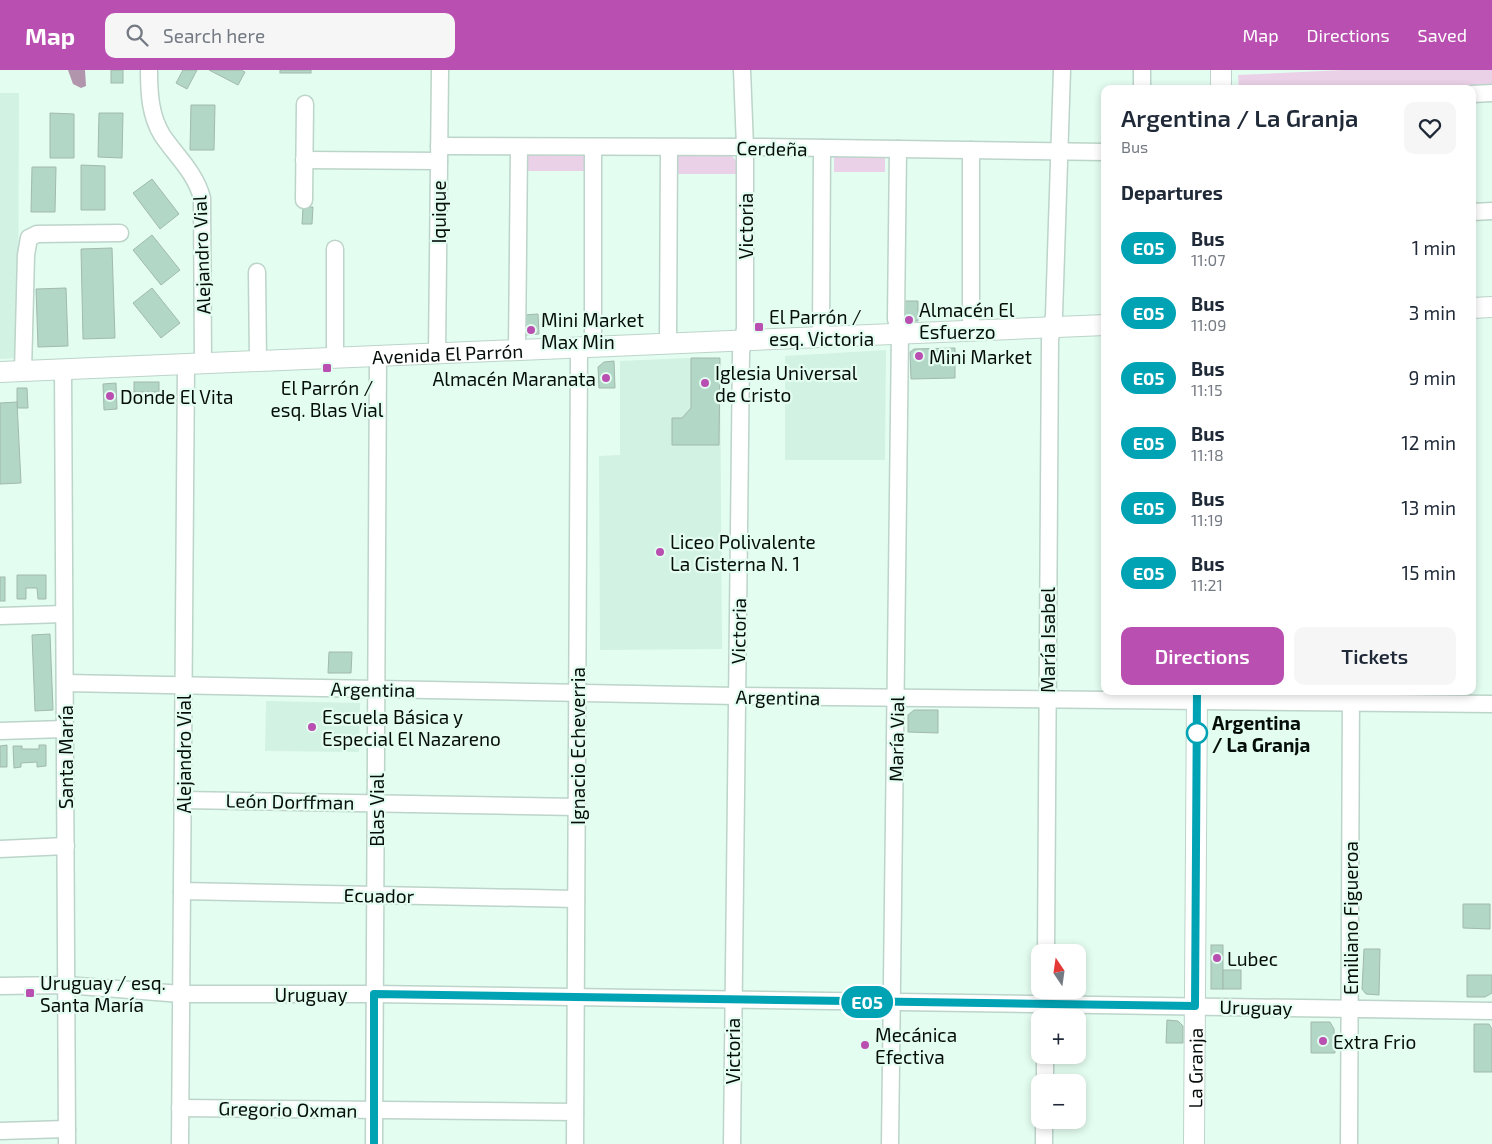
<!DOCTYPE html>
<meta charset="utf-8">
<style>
body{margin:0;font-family:"Exo 2",sans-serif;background:#f6f6f7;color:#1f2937;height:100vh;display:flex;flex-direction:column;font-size:19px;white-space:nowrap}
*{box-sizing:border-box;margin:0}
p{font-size:16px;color:#747a83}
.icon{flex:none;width:28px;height:28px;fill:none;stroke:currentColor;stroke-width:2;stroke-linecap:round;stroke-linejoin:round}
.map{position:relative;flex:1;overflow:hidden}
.sheet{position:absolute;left:1101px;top:15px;width:375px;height:610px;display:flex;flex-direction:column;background:#fff;border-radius:10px;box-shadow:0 2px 8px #0003}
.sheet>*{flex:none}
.badge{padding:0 10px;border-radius:16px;font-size:18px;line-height:32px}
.needle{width:32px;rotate:347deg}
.controls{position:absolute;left:1031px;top:874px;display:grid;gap:10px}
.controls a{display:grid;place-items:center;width:55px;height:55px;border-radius:10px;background:#fff;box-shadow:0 2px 8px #0003;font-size:25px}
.map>.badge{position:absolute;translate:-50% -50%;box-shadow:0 0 0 2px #fff}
h2{padding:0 20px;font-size:19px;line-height:45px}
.round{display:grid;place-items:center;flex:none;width:52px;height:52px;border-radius:10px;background:#f6f6f7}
.head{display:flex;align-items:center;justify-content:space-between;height:85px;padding:0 20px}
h1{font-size:24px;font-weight:600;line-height:38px}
.action{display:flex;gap:10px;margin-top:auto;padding:10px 20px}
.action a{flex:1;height:58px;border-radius:10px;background:#b94fb0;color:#fff;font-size:20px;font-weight:600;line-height:58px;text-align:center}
.action a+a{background:#f6f6f7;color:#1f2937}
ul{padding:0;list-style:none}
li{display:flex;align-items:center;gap:15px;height:65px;padding:0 20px}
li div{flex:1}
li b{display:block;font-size:19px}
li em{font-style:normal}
li .badge{min-width:55px;font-weight:700;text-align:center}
header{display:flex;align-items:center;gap:30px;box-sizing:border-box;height:70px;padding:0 25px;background:#b94fb0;color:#fff}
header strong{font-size:24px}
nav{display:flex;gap:28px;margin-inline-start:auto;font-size:18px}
.search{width:350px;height:45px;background:#f6f6f7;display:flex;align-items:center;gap:12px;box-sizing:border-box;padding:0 18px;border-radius:10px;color:#747a83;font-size:19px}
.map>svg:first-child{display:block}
</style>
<header>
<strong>Map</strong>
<div class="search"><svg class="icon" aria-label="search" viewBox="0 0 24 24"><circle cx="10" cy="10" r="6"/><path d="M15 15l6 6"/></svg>Search here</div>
<nav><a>Map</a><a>Directions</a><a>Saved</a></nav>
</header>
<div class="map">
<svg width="1492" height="1074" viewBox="0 0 1492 1074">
<rect width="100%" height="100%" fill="#e4fdf1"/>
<g fill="#d2f2e3">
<polygon points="0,23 19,23 18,288 0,289"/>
<polygon points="886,280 885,390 785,390 785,286"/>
<polygon points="688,288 720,288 722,579 600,580 599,386 620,385 620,291"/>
<polygon points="266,631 360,633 359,682 265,681"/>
</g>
<g fill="#ebd1e7">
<polygon points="1343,0 1492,0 1492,19 1239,19 1238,5"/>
<polygon points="528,85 587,86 587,101 528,101"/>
<polygon points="677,86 732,86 737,92 737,104 677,104"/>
<rect x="834" y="87" width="51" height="15"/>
</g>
<polygon fill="#b095ac" points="68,0 85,0 86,16 81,18 73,14"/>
<g fill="#b2d7c6" stroke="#a2b9ae">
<rect x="111" y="0" width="12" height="13"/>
<polygon points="183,0 197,0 187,19 176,13"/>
<polygon points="209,0 241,0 245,2 238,15"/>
<rect x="280" y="0" width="31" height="3"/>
<polygon points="191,35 215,35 214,80 190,80"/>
<polygon points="50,43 74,44 74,88 50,88"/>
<polygon points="99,43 123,43 122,88 98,87"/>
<polygon points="81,95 105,96 105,140 81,140"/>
<polygon points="32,97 56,97 55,142 31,142"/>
<polygon points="152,109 179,144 160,159 133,123"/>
<polygon points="303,137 313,137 312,154 302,154"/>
<polygon points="152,165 180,200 161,215 133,180"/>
<polygon points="112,178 115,268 83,269 81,179"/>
<polygon points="66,218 68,276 38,277 36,219"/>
<polygon points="152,218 180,253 161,268 133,233"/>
<polygon points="902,231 918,231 918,251 903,251"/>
<polygon points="538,244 539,264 525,265 524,245"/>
<polygon points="955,278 955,308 911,309 910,282 914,279"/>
<polygon points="691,288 720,288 719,375 672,375 672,348 682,348 691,338"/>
<polygon points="614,291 615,318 599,318 598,297 604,292"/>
<rect x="134" y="312" width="25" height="10"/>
<polygon points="116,313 117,339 104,340 103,314"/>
<polygon points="17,318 27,318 28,338 17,338"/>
<polygon points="17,332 21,413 0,414 0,333"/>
<polygon points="17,505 46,505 46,529 38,529 37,518 26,518 26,529 17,529"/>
<rect x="0" y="507" width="5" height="24"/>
<polygon points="50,564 53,640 35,641 32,565"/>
<polygon points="329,582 352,582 351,603 328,603"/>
<polygon points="914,640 938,640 938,663 908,662 908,645"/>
<polygon points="7,675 7,697 0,697 0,676"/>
<polygon points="39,675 46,675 46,696 37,697 37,692 21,693 21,697 14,698 13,676 22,676 22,679 39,679"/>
<polygon points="1463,834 1490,834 1490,859 1463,858"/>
<rect x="1211" y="875" width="12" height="44"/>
<polygon points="1364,879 1380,879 1379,925 1366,924 1362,919"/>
<rect x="1223" y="900" width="18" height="19"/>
<polygon points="1467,905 1492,905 1492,923 1485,927 1467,927"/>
<polygon points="1167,950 1178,951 1183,956 1183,973 1166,973"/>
<polygon points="1311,952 1330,952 1334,959 1335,983 1311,983"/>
<polygon points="1474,954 1489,954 1492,959 1492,1002 1474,1002"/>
</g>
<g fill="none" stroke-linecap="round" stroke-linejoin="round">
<defs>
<g id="minor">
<path d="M149,0C149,23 150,45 162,65C176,86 195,102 202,128L203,294"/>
<polyline points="1142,19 1142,0"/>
<polyline points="1472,24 1492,23"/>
<polyline points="439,76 756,77 1105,82"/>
<polyline points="971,80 971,261"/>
<polyline points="304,90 439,91"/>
<polyline points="304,130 305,34"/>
<polyline points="1472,142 1492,141"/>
<polyline points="257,202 258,291"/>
<polyline points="821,267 822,78"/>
<polyline points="668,274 669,77"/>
<polyline points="593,277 593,77"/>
<polyline points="517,280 519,77"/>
<polyline points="437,284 440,0"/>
<polyline points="335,288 335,179"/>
<polyline points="63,299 67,1074"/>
<polyline points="23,301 26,185 29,168 37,164 120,163"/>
<polyline points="0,546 64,544"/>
<polyline points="65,613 737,626 1492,634"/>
<polyline points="0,661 65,659"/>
<polyline points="182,730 577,737"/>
<polyline points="0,779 66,776"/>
<polyline points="182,821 576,829"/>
<polyline points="1046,882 1050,270 1054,245 1062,0"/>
<polyline points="0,916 66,915 181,924 374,924 1492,941"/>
<polyline points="1045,948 1045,920"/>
<polyline points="1045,1012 1045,985"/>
<polyline points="180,1038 575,1042"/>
<polyline points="0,1061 67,1059"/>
<polyline points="180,1074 186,295"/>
<polyline points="374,1074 378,286"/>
<polyline points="575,1074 579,278"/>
<polyline points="732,1074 741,283 745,258 745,77 742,0"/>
<polyline points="890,1074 900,264 896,249 898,79"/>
<polyline points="1044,1074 1044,1050"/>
<polyline points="1349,1074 1351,621"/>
</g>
<g id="major">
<polyline points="1221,19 1221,0"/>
<polyline points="1472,238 1492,237"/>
<path id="s1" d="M0,302L1105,255"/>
<path id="s2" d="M1194,1074L1197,621"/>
</g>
</defs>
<use href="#minor" stroke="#bcd4c9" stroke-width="19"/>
<use href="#major" stroke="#bcd4c9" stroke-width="22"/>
<use href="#minor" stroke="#fff" stroke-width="16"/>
<use href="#major" stroke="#fff" stroke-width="20"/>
</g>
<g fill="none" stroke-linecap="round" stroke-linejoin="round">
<defs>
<polyline id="line" points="374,1074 374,924 1195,936 1197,621"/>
</defs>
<use href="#line" stroke="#fff" stroke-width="11"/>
<use href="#line" stroke="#00a3b4" stroke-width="8"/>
</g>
<g fill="#b94fb0" stroke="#e4fdf1" stroke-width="2">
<circle cx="909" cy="250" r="5"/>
<rect x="754" y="252" width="10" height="10" rx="2.5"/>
<circle cx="531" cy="260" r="5"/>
<circle cx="919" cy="286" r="5"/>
<rect x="322" y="293" width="10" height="10" rx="2.5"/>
<circle cx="606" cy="308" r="5"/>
<circle cx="705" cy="313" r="5"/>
<circle cx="110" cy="326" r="5"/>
<circle cx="660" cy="482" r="5"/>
<circle cx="312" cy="657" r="5"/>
<circle cx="1217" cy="888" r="5"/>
<rect x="25" y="918" width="10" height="10" rx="2.5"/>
<circle cx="1323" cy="971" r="5"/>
<circle cx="865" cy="975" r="5"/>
</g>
<circle fill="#fff" stroke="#00a3b4" stroke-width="2.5" cx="1197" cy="663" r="10"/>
<g text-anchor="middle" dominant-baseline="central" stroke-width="4.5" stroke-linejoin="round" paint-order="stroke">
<g font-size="19" fill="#060e0a" stroke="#e4fdf1">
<text transform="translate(772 78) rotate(1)">Cerdeña</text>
<text transform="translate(438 142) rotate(-90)">Iquique</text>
<text transform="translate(745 156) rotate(-90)">Victoria</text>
<text transform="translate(201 185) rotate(-92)">Alejandro Vial</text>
<text stroke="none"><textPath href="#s1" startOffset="448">Avenida El Parrón</textPath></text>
<text transform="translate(738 561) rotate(-89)">Victoria</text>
<text transform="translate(1047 570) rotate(-90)">María Isabel</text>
<text transform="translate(373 619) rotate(1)">Argentina</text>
<text transform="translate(778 627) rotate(1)">Argentina</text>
<text transform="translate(896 669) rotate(-89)">María Vial</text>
<text transform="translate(577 676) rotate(-90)">Ignacio Echeverria</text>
<text transform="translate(183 684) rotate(-90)">Alejandro Vial</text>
<text transform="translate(65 687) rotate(-90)">Santa María</text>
<text transform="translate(290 731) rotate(1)">León Dorffman</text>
<text transform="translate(376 740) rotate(-90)">Blas Vial</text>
<text transform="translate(379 825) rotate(1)">Ecuador</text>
<text transform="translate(1350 848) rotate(-90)">Emiliano Figueroa</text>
<text x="311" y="924">Uruguay</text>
<text transform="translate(1256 937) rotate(1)">Uruguay</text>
<text transform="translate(732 981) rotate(-90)">Victoria</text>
<text stroke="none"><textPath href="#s2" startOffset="76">La Granja</textPath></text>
<text transform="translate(288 1039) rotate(1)">Gregorio Oxman</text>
</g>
<g font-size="19" fill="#060e0a" stroke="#e4fdf1" text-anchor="start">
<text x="919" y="239">Almacén El<tspan x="919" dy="22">Esfuerzo</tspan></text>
<text x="769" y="246">El Parrón /<tspan x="769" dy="22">esq. Victoria</tspan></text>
<text x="541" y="249">Mini Market<tspan x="541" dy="22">Max Min</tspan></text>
<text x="929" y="286">Mini Market</text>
<text x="715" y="302">Iglesia Universal<tspan x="715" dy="22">de Cristo</tspan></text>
<text x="596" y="308" text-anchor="end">Almacén Maranata</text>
<text x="327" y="317" text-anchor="middle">El Parrón /<tspan x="327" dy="22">esq. Blas Vial</tspan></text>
<text x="120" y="326">Donde El Vita</text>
<text x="670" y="471">Liceo Polivalente<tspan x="670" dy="22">La Cisterna N. 1</tspan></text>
<text x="322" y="646">Escuela Básica y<tspan x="322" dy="22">Especial El Nazareno</tspan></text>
<text x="1227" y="888">Lubec</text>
<text x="40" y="912">Uruguay / esq.<tspan x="40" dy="22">Santa María</tspan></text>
<text x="875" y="964">Mecánica<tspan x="875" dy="22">Efectiva</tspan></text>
<text x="1333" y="971">Extra Frio</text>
</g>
<g font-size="19" font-weight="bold" fill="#060e0a" stroke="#e4fdf1" text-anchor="start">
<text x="1212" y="652">Argentina<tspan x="1212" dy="22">/ La Granja</tspan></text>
</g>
</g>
</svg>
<div class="controls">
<a><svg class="needle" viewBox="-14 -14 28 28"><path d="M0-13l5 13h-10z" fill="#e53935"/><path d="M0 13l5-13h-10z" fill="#747a83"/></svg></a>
<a>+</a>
<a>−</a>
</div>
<b class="badge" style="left:867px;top:932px;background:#00a3b4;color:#fff">E05</b>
<section class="sheet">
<div class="head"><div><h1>Argentina / La Granja</h1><p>Bus</p></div><a class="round"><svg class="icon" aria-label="heart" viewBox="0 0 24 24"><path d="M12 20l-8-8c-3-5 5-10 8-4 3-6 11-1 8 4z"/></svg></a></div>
<h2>Departures</h2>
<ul>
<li><span class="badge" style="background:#00a3b4;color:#fff">E05</span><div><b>Bus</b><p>11:07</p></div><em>1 min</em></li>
<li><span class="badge" style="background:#00a3b4;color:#fff">E05</span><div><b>Bus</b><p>11:09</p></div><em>3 min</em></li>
<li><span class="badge" style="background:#00a3b4;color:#fff">E05</span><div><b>Bus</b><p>11:15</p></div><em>9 min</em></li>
<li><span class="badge" style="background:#00a3b4;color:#fff">E05</span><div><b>Bus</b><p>11:18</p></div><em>12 min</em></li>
<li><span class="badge" style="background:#00a3b4;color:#fff">E05</span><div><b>Bus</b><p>11:19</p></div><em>13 min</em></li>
<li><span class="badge" style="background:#00a3b4;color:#fff">E05</span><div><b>Bus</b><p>11:21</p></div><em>15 min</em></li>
</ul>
<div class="action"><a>Directions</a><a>Tickets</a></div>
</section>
</div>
